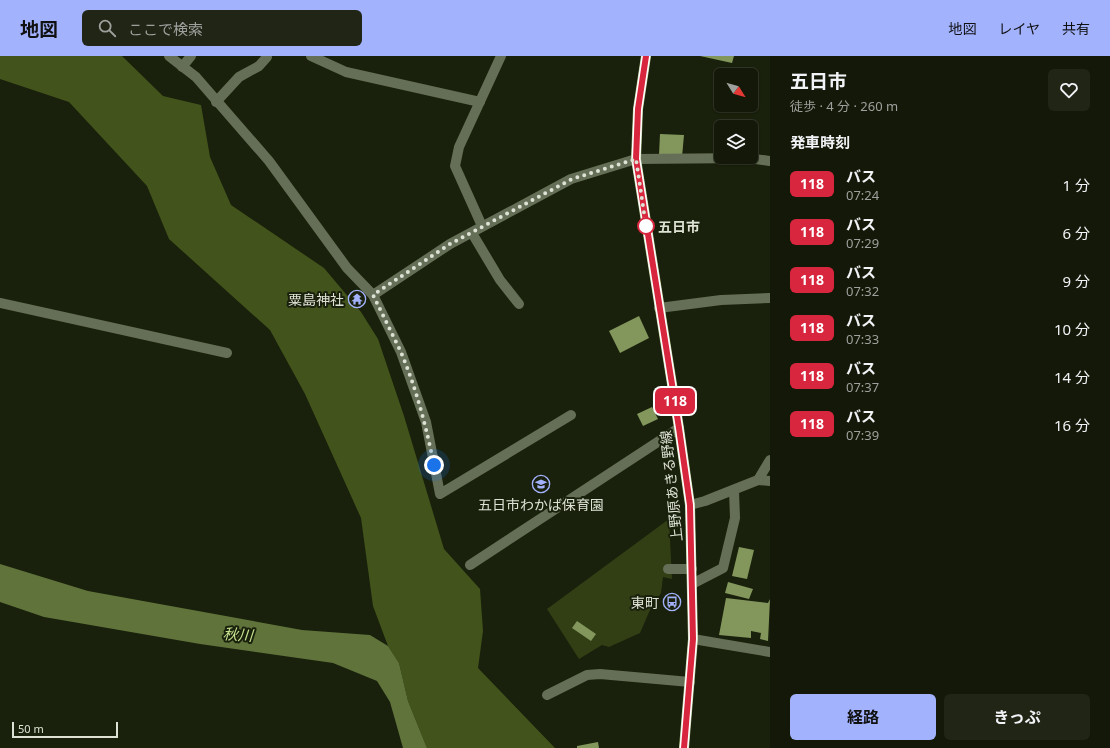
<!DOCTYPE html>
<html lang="ja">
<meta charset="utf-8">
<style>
body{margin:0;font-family:"Noto Sans","Noto Sans JP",sans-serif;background:#202516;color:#f1f3f6;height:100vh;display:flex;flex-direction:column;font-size:15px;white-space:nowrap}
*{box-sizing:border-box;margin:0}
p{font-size:13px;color:#9da09c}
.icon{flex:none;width:22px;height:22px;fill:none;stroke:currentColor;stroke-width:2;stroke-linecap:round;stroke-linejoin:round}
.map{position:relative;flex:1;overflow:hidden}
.panel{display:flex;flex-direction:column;background:#131808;width:340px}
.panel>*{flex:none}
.badge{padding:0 8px;border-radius:6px;font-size:14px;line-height:26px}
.needle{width:26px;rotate:127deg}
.buttons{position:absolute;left:714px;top:12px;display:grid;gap:8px}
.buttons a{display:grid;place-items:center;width:44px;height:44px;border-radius:6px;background:#131808;box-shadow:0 1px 3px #0004,0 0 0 1px #323729;font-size:20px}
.scale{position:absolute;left:12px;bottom:10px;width:106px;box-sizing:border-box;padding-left:4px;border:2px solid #dde2d4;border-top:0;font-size:11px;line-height:14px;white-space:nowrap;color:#dde2d4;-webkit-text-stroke:3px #19200b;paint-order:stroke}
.you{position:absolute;width:20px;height:20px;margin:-10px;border:3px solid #fff;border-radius:50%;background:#1a73e8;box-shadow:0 0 0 6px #1a73e833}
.map>.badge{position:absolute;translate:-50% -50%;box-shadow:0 0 0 2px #fff}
h2{padding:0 20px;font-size:15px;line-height:36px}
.round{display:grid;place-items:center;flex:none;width:42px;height:42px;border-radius:6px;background:#202516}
.overview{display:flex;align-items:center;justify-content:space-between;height:68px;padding:0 20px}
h1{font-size:19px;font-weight:700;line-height:30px}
.primary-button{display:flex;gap:8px;margin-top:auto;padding:8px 20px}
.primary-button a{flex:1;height:46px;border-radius:6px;background:#a2b2fd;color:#111;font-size:16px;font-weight:700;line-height:46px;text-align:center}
.primary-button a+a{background:#202516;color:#f1f3f6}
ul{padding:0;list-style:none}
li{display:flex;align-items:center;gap:12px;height:48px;padding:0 20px}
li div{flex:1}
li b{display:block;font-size:15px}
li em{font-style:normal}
li .badge{min-width:44px;font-weight:700;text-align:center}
header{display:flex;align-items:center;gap:24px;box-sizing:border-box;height:56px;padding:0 20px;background:#a2b2fd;color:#111}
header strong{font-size:19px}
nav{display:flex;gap:22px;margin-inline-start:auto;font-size:14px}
.search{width:280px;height:36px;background:#202516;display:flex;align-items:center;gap:10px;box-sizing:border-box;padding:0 14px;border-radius:6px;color:#9da09c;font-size:15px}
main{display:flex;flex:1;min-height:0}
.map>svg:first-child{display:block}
</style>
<header>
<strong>地図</strong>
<div class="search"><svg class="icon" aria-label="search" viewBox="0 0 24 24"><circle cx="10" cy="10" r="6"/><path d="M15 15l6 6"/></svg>ここで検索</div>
<nav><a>地図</a><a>レイヤ</a><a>共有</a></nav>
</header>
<main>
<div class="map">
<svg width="770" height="692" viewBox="0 0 770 692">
<rect width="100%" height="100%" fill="#19200b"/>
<polygon fill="#323f15" points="669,463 672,523 663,521 661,537 659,540 656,540 640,577 609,591 602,589 579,603 547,553"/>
<polygon fill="#42541b" points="0,0 122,0 163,40 201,49 210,101 231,149 324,212 361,256 378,283 404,360 444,493 480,533 483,575 478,612 555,692 427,692 408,645 399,607 388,590 373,550 361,462 305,338 270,274 169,183 147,130 69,46 0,23"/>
<polygon fill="#60733b" points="0,508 88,535 302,574 370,579 388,590 399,607 408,645 427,692 403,692 390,646 377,625 333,607 200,588 44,561 0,546"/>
<g fill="#83975d">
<polygon points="700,0 734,0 732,7"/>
<polygon points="660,78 684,79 682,101 659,99"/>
<polygon points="357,234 365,245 357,252 348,240"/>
<polygon points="639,260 649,282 620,297 609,275"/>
<polygon points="652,351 658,363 643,370 637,358"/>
<polygon points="739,491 754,494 747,523 732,520"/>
<polygon points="728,526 753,533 749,543 725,537"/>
<polygon points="726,542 768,547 770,543 768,585 760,583 761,577 751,575 751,582 719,579"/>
<polygon points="577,565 596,578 591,585 572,572"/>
<polygon points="598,686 599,692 577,692 577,690"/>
</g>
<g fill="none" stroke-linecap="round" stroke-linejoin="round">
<g stroke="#656e56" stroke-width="10">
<polyline points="169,0 196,21 269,105 347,212 373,239 401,296 426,366 440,438 571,359"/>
<polyline points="311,0 346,16 480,46"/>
<polyline points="182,11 191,0"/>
<polyline points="216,46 239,21 259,10 267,1"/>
<polyline points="482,170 455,110 459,91 501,0"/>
<polyline points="472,177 500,224 519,248"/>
<polyline points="373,239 450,188 571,123 636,103 748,102 770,105"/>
<polyline points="0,247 227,297"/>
<polyline points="659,252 721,244 770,242"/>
<polyline points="758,424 770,425"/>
<polyline points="690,449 705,445 758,424 770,404"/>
<polyline points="470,509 679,372"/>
<polyline points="668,513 692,513"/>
<polyline points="692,528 723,512 735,462 734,435"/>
<polyline points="693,583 770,596"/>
<polyline points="547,639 587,619 600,618 690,626"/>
</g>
<polyline stroke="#aec08e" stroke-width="10" points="646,0 638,53 636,103 679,372 690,449 693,583 684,692"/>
</g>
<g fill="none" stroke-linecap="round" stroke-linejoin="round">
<defs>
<polyline id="line" points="646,0 638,53 636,103 679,372 690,449 693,583 684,692"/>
</defs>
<use href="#line" stroke="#fff" stroke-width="9"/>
<use href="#line" stroke="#d7263d" stroke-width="6"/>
<path stroke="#dde2d4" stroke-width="4" stroke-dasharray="0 7.2" d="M434,409C426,370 416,331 400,294C391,276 382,257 373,239L450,188L572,123L636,103L646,170"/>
</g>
<defs>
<symbol id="temple-ring" viewBox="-11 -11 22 22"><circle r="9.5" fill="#19200b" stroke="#a2b2fd" stroke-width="1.5"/><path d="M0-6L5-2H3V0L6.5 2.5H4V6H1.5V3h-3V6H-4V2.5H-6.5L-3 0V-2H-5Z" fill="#a2b2fd"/></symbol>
<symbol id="school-ring" viewBox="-11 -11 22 22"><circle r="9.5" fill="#19200b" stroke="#a2b2fd" stroke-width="1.5"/><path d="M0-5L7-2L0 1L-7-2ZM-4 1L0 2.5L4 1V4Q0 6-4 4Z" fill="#a2b2fd"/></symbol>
<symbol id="bus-ring" viewBox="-11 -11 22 22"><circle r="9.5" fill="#19200b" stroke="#a2b2fd" stroke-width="1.5"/><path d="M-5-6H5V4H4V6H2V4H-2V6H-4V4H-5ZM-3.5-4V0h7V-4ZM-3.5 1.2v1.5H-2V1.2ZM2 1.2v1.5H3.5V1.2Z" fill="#a2b2fd"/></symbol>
</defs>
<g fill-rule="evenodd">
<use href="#temple-ring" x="347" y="233" width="20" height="20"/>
<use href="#school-ring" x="531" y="418" width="20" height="20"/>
<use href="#bus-ring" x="662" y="536" width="20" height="20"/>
</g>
<circle fill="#fff" stroke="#d7263d" stroke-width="2" cx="646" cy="170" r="8"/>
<g text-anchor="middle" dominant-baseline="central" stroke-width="4" stroke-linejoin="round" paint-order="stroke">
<g font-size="14" font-weight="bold" fill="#dde2d4" stroke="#19200b" text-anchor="start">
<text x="658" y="170">五日市</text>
</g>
<g font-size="14" fill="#dde2d4" stroke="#19200b" text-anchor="end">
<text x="344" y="243">粟島神社</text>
<text x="541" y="448" text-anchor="middle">五日市わかば保育園</text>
<text x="659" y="546">東町</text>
</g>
<g font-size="14" fill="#dde2d4" stroke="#19200b">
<text transform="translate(671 430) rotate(-96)">上野原あきる野線</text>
</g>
<g font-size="15" font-style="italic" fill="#c7e490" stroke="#19200b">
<text transform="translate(238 578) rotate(4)">秋川</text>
</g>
</g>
</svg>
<div class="buttons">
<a><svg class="needle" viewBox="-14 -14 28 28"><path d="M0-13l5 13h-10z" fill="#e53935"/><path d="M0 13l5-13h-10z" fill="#9da09c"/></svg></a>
<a><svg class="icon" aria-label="layers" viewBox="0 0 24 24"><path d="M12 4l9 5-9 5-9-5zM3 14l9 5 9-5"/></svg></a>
</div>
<div class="scale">50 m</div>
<div class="you" style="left:434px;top:409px"></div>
<b class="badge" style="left:675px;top:345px;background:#d7263d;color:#fff">118</b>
</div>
<section class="panel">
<div class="overview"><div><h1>五日市</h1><p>徒歩 · 4 分 · 260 m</p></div><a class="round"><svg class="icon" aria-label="heart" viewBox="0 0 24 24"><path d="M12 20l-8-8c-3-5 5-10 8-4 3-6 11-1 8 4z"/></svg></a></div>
<h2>発車時刻</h2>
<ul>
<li><span class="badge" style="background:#d7263d;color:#fff">118</span><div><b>バス</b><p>07:24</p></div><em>1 分</em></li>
<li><span class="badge" style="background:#d7263d;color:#fff">118</span><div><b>バス</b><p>07:29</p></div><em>6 分</em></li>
<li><span class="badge" style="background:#d7263d;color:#fff">118</span><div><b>バス</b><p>07:32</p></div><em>9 分</em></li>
<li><span class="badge" style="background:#d7263d;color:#fff">118</span><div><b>バス</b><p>07:33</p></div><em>10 分</em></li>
<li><span class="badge" style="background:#d7263d;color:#fff">118</span><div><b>バス</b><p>07:37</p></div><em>14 分</em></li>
<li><span class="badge" style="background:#d7263d;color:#fff">118</span><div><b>バス</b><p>07:39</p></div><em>16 分</em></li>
</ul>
<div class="primary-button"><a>経路</a><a>きっぷ</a></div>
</section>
</main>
